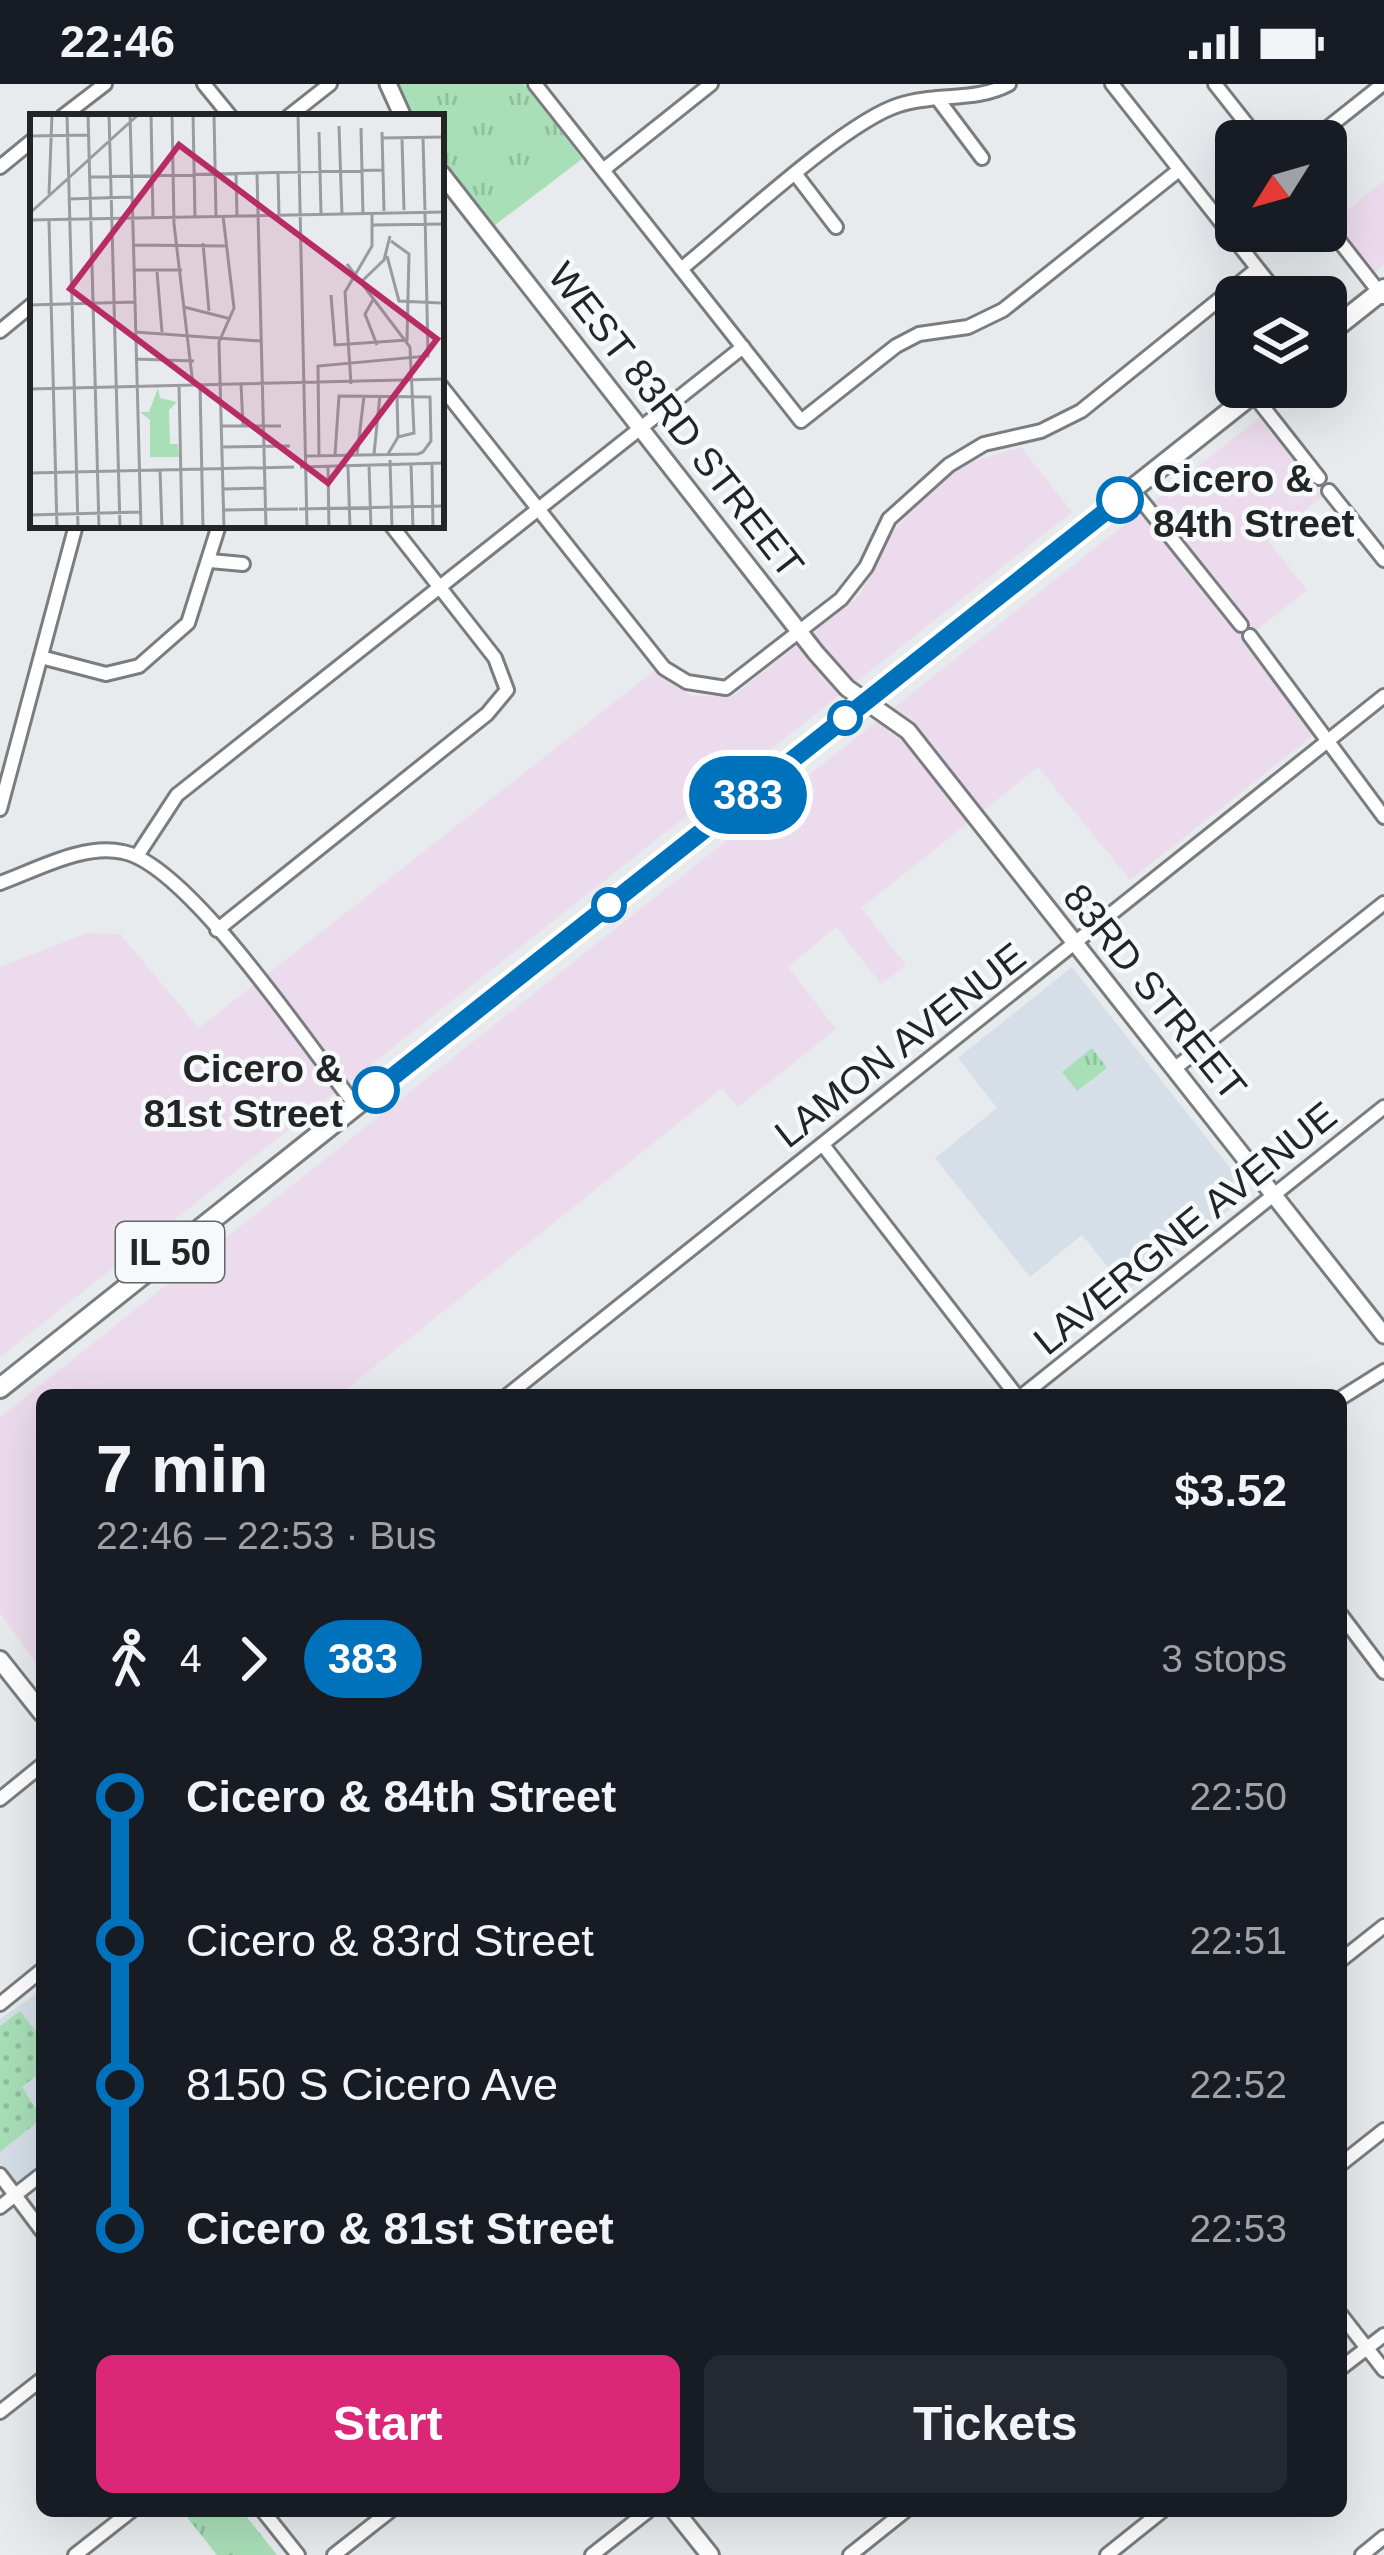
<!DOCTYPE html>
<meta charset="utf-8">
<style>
body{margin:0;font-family:Arial,sans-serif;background:#242831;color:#f1f3f6;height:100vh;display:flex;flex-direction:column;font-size:45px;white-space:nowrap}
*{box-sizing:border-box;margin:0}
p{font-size:39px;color:#9ea1a6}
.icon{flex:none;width:66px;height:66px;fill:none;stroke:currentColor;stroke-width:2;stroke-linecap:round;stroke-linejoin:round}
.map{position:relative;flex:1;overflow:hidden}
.drawer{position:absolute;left:36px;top:1305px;width:1311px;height:1128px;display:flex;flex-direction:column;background:#171b24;border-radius:18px;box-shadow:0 12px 48px #0002}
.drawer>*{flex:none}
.badge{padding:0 24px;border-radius:39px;font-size:42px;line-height:78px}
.needle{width:78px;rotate:233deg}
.controls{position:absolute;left:1215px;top:36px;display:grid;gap:24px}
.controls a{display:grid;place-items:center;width:132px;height:132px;border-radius:18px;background:#171b24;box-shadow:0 12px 48px #0002;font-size:60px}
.map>.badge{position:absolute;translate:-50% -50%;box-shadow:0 0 0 6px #fff}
.legs{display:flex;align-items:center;gap:18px;height:132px;padding:0 60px;font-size:39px}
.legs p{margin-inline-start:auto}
.headline{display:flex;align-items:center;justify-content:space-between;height:204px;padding:0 60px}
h1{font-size:66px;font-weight:800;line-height:90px}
.button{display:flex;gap:24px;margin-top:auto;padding:24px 60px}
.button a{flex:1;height:138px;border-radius:18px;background:#db2777;color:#fff;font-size:48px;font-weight:800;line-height:138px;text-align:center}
.button a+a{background:#242831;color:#f1f3f6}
ul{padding:0 60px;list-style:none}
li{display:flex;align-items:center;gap:42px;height:144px;font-size:45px}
li i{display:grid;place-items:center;width:18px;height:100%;margin:0 15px;background:currentColor}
li i::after{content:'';width:30px;height:30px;margin:-15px;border:9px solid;border-radius:50%;background:#171b24}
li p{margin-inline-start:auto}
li:first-child i{background:linear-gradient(#0000 50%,currentColor 0)}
li:last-child i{background:linear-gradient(currentColor 50%,#0000 0)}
.status{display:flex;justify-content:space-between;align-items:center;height:84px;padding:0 60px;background:#171b24;direction:ltr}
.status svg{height:33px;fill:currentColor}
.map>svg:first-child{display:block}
</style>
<div class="status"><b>22:46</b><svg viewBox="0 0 49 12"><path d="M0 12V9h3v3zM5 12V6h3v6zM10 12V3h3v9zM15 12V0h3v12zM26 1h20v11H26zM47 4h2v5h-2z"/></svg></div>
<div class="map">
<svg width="1384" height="2471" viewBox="0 0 1384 2471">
<defs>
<pattern id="grass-dots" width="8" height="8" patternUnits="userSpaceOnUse" patternTransform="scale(3)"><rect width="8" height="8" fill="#a8dfb7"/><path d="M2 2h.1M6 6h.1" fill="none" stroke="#90bf9d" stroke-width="1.8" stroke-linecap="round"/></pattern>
<pattern id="park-tufts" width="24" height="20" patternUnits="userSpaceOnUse" patternTransform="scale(3)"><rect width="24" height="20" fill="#a8dfb7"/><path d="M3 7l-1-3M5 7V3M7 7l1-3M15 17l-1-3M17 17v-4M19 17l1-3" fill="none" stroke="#90bf9d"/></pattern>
</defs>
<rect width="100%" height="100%" fill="#e8ebee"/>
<g fill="#ebdbec">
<polygon points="1384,97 1384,180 1367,194 1326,143"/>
<polygon points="1259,334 1323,412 1268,457 1307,506 1243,557 1316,649 1130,796 1038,683 861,824 906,881 881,900 836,843 788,883 836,945 738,1023 722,1004 339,1311 42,1311 42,1588 0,1529 0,1333"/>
<polygon points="1021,363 1072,428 0,1273 0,883 87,849 120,850 199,944 654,587 692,612 733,612 860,511 893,448 916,421 963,380"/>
</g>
<g fill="#d6dfe7">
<polygon points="1072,883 1250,1109 1127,1207 1082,1151 1030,1193 935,1074 997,1024 958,974"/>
<polygon points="42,1906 42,2079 15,2100 0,2081 0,1935"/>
</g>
<polygon fill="url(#grass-dots)" points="20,1927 42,1955 42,1987 22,2003 42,2034 0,2068 0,1942"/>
<g fill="url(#park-tufts)">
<polygon points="398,0 524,0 582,75 495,141 441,72 441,33 413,33"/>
<polygon points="1092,964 1107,984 1077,1007 1062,988"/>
<polygon points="182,2427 242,2427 277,2471 217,2471"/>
</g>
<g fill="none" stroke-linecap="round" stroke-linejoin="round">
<defs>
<g id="minor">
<polyline points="204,0 231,33"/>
<polyline points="535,0 801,337 896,262 919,250 968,243 1003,226 1179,86"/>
<polyline points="1112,0 1280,213"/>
<polyline points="1215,0 1260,57"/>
<polyline points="937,14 982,74"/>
<polyline points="62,33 105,0"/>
<polyline points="288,33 330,0"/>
<polyline points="1311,57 1383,0"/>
<polyline points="0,83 33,56"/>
<polyline points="603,86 711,0"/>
<polyline points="797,92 836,143"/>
<polyline points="1326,140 1383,213"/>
<path d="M681,185C731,145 844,38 899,21C935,9 976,18 1009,0"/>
<polyline points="0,247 33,220"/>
<polyline points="441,302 664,584 687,598 726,604 841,515 866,483 889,435 949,381 984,360 1041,347 1081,327 1257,185"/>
<polyline points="1253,310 1319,394"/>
<polyline points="1133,406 1241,541"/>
<polyline points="1329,407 1384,476"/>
<polyline points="210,477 243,480"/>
<polyline points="1250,552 1384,733"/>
<polyline points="41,573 106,590 139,582 188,539 219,441"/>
<polyline points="0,725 76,441"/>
<polyline points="137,772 177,711 743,263"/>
<path d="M0,799C36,786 84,759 123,768C189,781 310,965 356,1022"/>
<polyline points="217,846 487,630 507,606 495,574 391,441"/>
<polyline points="1174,985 1384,819"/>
<polyline points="823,1061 1016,1311"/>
<polyline points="508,1311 1384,612"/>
<polyline points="1023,1311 1384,1023"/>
<polyline points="1341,1314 1384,1287"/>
<polyline points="1341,1531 1384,1588"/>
<polyline points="0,1715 42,1681"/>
<polyline points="1341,1876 1384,1842"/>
<polyline points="0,1920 42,1886"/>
<polyline points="1341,2080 1384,2046"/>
<polyline points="0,2091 42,2147"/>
<polyline points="0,2123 42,2090"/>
<polyline points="1341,2231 1384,2286"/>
<polyline points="1341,2284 1384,2251"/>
<polyline points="0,2328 42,2295"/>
<polyline points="263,2427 298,2471"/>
<polyline points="75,2471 131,2427"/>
<polyline points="334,2471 390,2427"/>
<polyline points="592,2471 648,2427"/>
<polyline points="850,2471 905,2427"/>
<polyline points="1107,2471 1162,2427"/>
<polyline points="1362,2471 1384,2453"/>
</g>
<g id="tertiary">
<polyline points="388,0 403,33"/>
<polyline points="441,89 816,569 847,604 908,647 1384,1251"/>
</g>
<g id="secondary">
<polyline points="0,1576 42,1629"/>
<polyline points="675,2427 710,2471"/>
</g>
<g id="primary">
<polyline points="1326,251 1384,205"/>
<polyline points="0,1304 1261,303"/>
</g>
</defs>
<use href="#minor" stroke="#7a7d7f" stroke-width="18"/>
<use href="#tertiary" stroke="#7a7d7f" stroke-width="21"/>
<use href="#secondary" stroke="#7a7d7f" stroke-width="22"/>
<use href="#primary" stroke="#7a7d7f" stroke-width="24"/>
<use href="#minor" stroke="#fff" stroke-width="12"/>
<use href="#tertiary" stroke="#fff" stroke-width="15"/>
<use href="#secondary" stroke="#fff" stroke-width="16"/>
<use href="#primary" stroke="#fff" stroke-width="18"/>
</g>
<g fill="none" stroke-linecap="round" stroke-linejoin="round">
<defs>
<polyline id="line-1" points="376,1006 1120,416"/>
</defs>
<use href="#line-1" stroke="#fff" stroke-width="27"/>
<use href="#line-1" stroke="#0072bc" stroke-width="18"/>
</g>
<g fill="#fff" stroke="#0072bc" stroke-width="6">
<circle cx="1120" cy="416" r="21"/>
<circle cx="845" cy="634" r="15"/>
<circle cx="609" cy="821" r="15"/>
<circle cx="376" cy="1006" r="21"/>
</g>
<g text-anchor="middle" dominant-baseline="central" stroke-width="9" stroke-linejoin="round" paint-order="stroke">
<rect fill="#f5f9fb" stroke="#626465" stroke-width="3" x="116" y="1138" width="108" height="60" rx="9"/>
<g font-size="36" font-weight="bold" fill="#232425">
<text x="170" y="1168">IL 50</text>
</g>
<g font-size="39" fill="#232425" stroke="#f5f9fb">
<text transform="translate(676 336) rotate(52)">WEST 83RD STREET</text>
<text transform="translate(1155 908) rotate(51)">83RD STREET</text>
<text transform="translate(900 961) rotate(-38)">LAMON AVENUE</text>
<text transform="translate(1185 1144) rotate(-39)">LAVERGNE AVENUE</text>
</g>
<g font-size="39" font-weight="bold" fill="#232425" stroke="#f5f9fb" text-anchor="start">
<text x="1153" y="394">Cicero &amp;<tspan x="1153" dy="45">84th Street</tspan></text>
<text x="343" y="984" text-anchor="end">Cicero &amp;<tspan x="343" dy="45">81st Street</tspan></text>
</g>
</g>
<g transform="translate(30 30)">
<rect width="414" height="414" fill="#e8ebee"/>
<path d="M128,274L130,284L147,288L139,296L140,330H148L149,343H120V306L110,298H119Z" fill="#a8dfb7"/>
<path fill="none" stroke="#999b9e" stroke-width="3" d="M37,0L48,414M58,0L69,414M79,0L90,414M100,0L111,414M121,0L123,104M142,0L144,110L163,271M163,0L165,103M184,0L186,102M268,0L277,414M309,12L312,101M331,14L333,101M289,18L291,99M352,18L354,97M0,22L59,21M352,24L414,23M372,24L374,96M393,24L395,96M248,59L249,101M206,60L207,102M227,60L236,414M60,63L353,56M19,80L22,0M39,85L102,83M0,99L109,0M193,102L204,194L189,228L194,414M0,106L414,98M19,107L27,414M343,111L414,110M173,129L179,197M103,131L197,132M357,142L369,187L411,189M317,150L380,233L384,319L368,323M104,156H152M127,158L132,218M331,168L354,146L360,122M301,181L305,231L377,226L379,140L361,127M344,184L335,200L347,231M0,191L105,188M154,193L201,205M105,218L231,227M106,245L164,247M211,270L213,312M321,270L315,178L342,132V98M149,271L152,414M170,271L173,414M0,275L414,265M192,312H251M192,333L260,332M344,340L350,281M358,340L368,323L367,281M327,341L334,282M276,342L388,340L393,338L401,327L400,283L309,282L305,341M289,342L288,252L398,242L395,99M360,346L362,414M381,350L383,414M402,350L403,414M339,351L341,414M298,352L299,414M318,352L320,414M270,353L414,349M130,356L132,414M0,359L264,353M193,375L235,374M269,395L414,392M194,396L268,395M0,401L110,398"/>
<path fill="#b82c65" fill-opacity="0.15" stroke="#b82c65" stroke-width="6" d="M149,31L407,225L298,369L40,175Z"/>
<rect width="414" height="414" fill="none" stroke="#232425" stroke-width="6"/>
</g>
</svg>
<div class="controls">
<a><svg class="needle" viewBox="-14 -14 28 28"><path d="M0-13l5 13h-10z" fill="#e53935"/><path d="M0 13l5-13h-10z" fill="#9ea1a6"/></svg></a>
<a><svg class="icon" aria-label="layers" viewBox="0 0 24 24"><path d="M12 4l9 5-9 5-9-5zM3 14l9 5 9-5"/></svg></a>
</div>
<b class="badge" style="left:748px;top:711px;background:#0072bc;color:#fff">383</b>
<section class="drawer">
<div class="headline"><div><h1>7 min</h1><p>22:46 – 22:53 · Bus</p></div><b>$3.52</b></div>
<div class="legs"><svg class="icon" aria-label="walk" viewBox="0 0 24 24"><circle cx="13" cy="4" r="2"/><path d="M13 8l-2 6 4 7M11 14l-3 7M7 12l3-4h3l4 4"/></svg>4<svg class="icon" aria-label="forward" viewBox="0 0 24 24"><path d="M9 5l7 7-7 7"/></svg><b class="badge" style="background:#0072bc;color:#fff">383</b><p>3 stops</p></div>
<ul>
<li><i style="color:#0072bc"></i><b>Cicero &amp; 84th Street</b><p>22:50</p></li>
<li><i style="color:#0072bc"></i><span>Cicero &amp; 83rd Street</span><p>22:51</p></li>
<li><i style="color:#0072bc"></i><span>8150 S Cicero Ave</span><p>22:52</p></li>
<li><i style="color:#0072bc"></i><b>Cicero &amp; 81st Street</b><p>22:53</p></li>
</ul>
<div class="button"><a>Start</a><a>Tickets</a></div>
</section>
</div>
